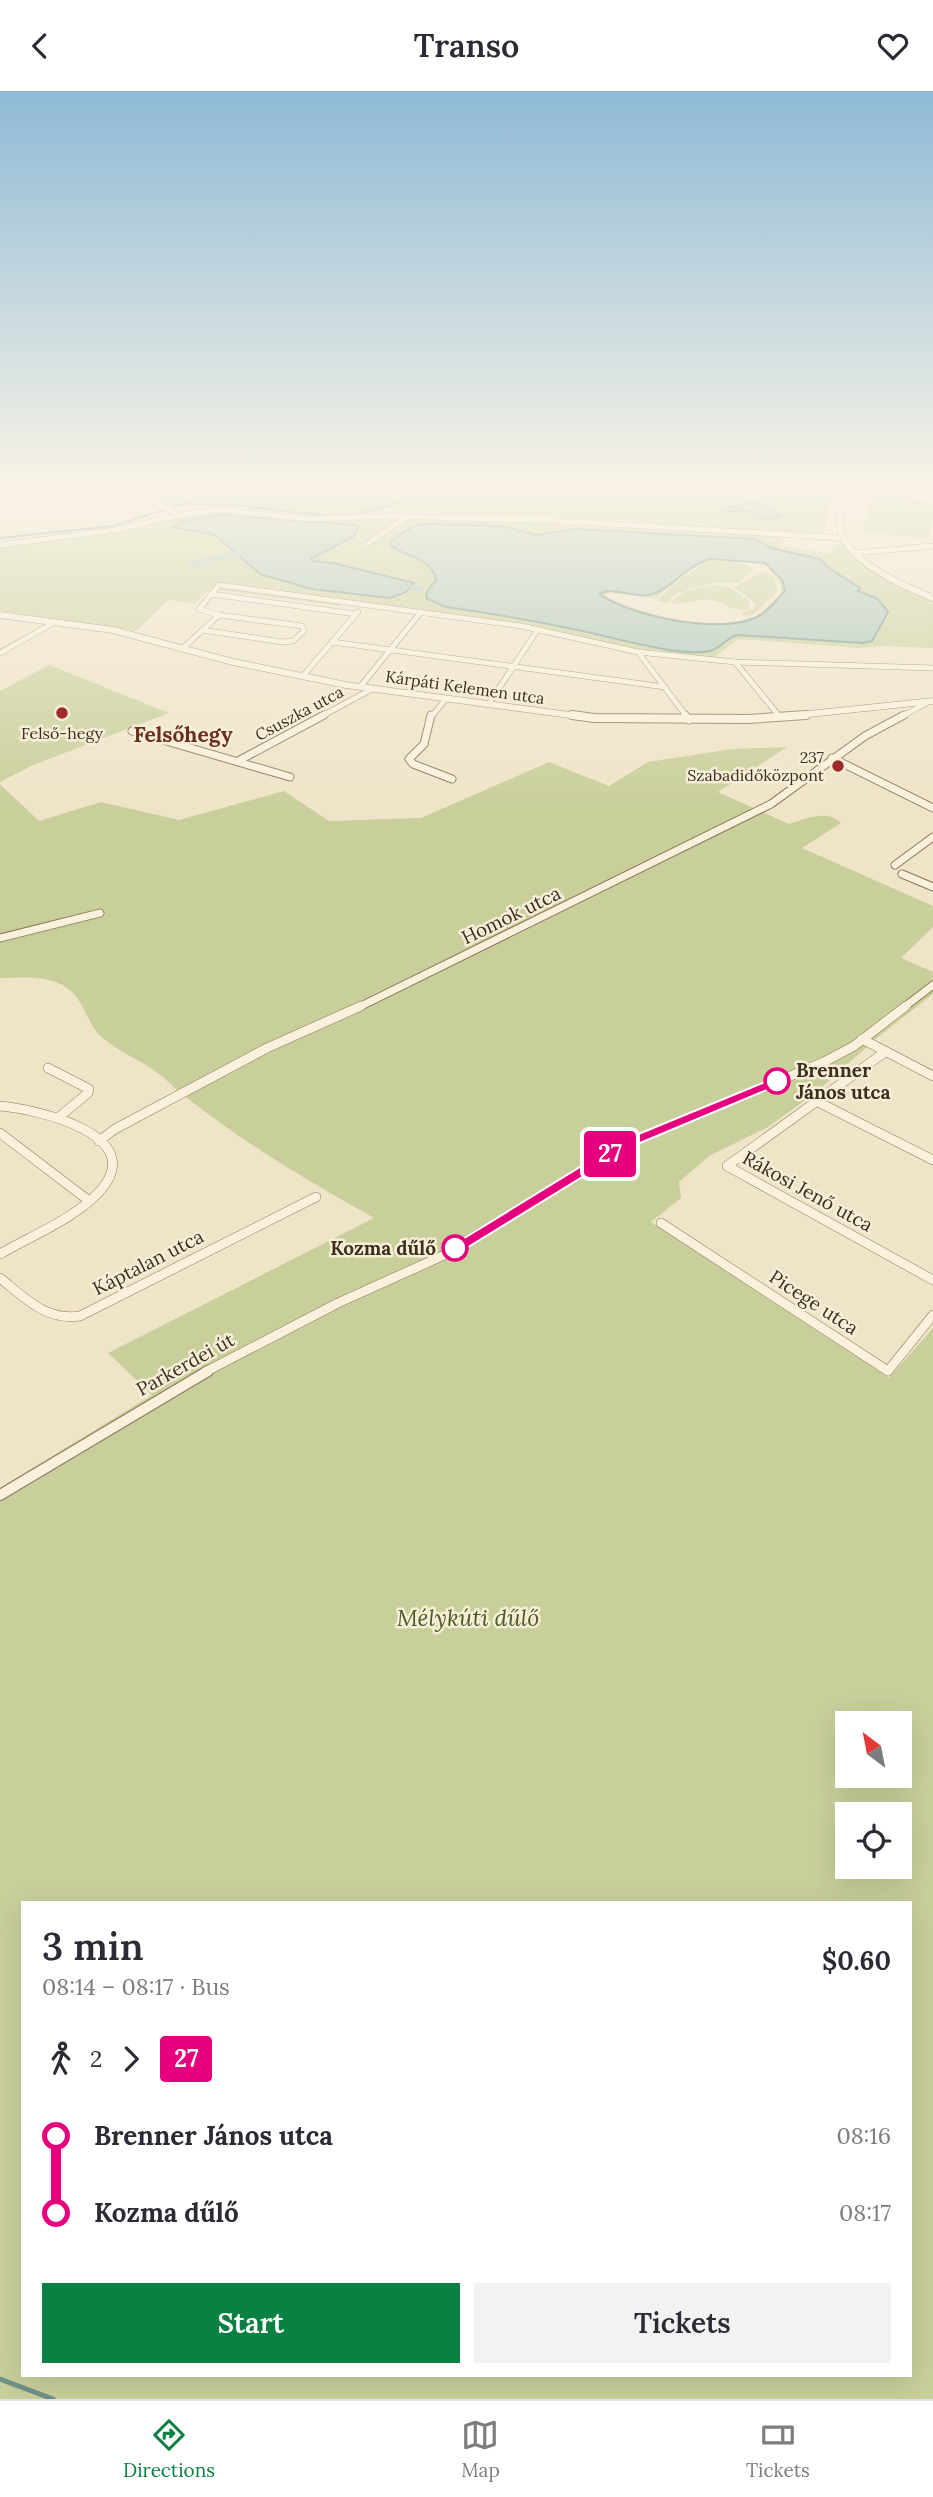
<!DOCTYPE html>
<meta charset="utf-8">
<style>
body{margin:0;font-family:Lora,serif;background:#f2f2f3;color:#2b2b33;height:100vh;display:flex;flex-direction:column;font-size:26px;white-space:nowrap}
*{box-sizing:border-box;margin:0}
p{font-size:23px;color:#7c7c81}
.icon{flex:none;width:38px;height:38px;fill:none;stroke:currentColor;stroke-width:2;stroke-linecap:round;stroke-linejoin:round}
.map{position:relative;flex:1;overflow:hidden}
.side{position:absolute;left:21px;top:1810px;width:891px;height:476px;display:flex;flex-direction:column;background:#fff;border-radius:0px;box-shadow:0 7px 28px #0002}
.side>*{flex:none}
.badge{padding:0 14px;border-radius:5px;font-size:24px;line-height:46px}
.needle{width:46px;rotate:328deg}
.tools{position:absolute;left:835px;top:1620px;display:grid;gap:14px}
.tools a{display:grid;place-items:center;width:77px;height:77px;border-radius:0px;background:#fff;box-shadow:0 7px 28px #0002;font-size:35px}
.map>.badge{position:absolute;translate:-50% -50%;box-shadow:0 0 0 4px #fff}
.legs{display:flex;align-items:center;gap:10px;height:77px;padding:0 21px;font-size:23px}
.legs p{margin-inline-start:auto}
.headline{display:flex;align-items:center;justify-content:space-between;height:119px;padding:0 21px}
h1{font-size:38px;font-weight:600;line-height:52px}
.cta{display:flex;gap:14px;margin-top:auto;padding:14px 21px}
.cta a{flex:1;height:80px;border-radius:0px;background:#0b8043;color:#fff;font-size:28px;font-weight:600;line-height:80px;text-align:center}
.cta a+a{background:#f2f2f3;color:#2b2b33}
ul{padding:0 21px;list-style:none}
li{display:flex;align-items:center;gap:24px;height:77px;font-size:26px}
li i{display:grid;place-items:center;width:10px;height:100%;margin:0 9px;background:currentColor}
li i::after{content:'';width:18px;height:18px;margin:-9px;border:5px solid;border-radius:50%;background:#fff}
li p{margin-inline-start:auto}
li:first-child i{background:linear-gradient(#0000 50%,currentColor 0)}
li:last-child i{background:linear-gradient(currentColor 50%,#0000 0)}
header{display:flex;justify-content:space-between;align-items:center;height:91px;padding:0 21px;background:#fff;font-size:32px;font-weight:600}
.menu{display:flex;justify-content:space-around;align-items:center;height:98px;border-top:2px solid #e1e1e2;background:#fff;font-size:19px;color:#7c7c81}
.menu a{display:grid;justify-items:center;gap:4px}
.menu .active{color:#0b8043}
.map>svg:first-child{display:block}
</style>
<header><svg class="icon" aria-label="back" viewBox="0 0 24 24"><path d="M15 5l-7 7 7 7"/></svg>Transo<svg class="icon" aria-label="heart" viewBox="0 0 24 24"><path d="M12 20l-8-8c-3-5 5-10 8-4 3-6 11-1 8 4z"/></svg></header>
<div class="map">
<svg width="933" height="2308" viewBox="0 0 933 2308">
<rect width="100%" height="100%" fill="#f0e4c8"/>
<g fill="#c9cf9b" fill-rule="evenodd">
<path d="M120,392H788L838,399C827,412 824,423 826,440L822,442L644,434V430L612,428L389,420L404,411L356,425L292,423L231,415L170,416Z"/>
<polygon points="801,392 933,392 933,406"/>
<polygon points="873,404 933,410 933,428 928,448 861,441"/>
<path d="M211,421H235L323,430L393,428L513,431L783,445L779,455L830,463L839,449L850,461L933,510V557L876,555L860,557L738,548L716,565L727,569L616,555L544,538L345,510L340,515L210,498L194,513L169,509L136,540L0,520V456ZM509,437L519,442L537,444L575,438L754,448L771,457L825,471L830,478L859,496L858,500L878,508L886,528L863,552L736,544L727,547L718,557L606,546L575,538L435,513L427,508L426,502L437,489C432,470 411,463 394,458Z"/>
<path d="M718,467C744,469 780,468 785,500C777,509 769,520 757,526C719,544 633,525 599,503C610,497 642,506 660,499C681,491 688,468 718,467ZM715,468L765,473L780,493L781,501C774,509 765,519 757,524C721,543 638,524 604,504L609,502L656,507L690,479Z"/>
<path d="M719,469L748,474L754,479L738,492H715L690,498L674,504L668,512L657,510C672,495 696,471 719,469Z"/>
<polygon points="763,480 774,487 778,500 754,523 743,525 742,522 754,518 756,513 734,496"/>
<path d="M721,494L729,496L749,510V518C733,523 726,511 711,509C696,507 686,515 671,512C682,498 704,495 721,494Z"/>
<polygon points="49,574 169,622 33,674 0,691 0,600"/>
<path d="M787,656L718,701L789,733C806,728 826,718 841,732L802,757L933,815V836L901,867L933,881V903L878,946L815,1002L768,1036L709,1065L679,1091L681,1107L651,1131L889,1287L933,1237V2308H0V1397L152,1304L108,1262L374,1127C307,1090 241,1050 182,1003C175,998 169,991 162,985C144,971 121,962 104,948C86,934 86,910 67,897C48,883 22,887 0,887V693L39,730L101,711L179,729L284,700L329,730L421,727L549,671L609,695L648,671L732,658ZM847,1633H900V1685H847ZM847,1724H900V1776H847ZM23,1811H910V2284H23Z"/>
</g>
<g fill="#a9c4bc" stroke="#6f938a" stroke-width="2" fill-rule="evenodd">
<polygon points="752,411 782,425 766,429 748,420 722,420 726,415 734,415 738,419 737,415"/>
<polygon points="223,424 354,434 358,436 354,445 311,468 312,470 333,472 414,492 406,501 390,507 312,498 260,483 215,444 173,436 183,430"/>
<path d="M425,433L501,435L537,444L575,438L754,448L771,457L820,468L830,478L860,497L858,500L878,508L888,521L872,550L863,552L737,544C726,547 720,558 710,560C679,567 606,544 573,538C531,529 488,522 446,516L427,508L426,502L436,489C432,466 405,466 390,454L391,450L412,436ZM711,468L765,472L782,489L785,500C777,509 769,520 757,526C720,544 633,526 599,503C613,495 633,507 649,504C671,499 686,474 711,468Z"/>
</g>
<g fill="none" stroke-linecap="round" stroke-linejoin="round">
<g stroke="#6f938a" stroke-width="2">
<polyline points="841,392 933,401"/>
<polyline points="0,447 112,435 184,413 232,414 328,425 352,424 391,415 434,392"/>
</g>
<polyline stroke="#6f938a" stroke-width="5" points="0,2288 53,2308"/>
<g stroke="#a9c4bc" stroke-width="6">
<polyline points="192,476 204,470 237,463"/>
<polyline points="413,497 421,498"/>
</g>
<defs>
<g id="minor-far3">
<polyline points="115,392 180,424"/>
<polyline points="0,418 14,399"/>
<polyline points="367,453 407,426"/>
<polyline points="0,454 115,439 180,424 218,419 309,428 392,425 562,430 843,447"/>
<polyline points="855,462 933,455"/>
<polyline points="211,503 356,523"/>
<polyline points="202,539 283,551 293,550 304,540 302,535 219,524"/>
<polyline points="332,551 665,596"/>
<polyline points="183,557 219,524 199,518 219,494 521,535 638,561 735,571 933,577"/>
<polyline points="638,561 687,626"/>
<polyline points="0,562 55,531"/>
<polyline points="735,571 780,626"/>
<polyline points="302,586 358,521"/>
<polyline points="360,596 421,521"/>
<polyline points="488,614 538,538"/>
<polyline points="320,626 372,598"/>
<polyline points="431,626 446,608"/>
<polyline points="901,626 928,611"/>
</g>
<g id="minor-far2">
<polyline points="431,624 424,653 409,668 413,673 452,688"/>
<polyline points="685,624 689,629"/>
<polyline points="132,640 290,686"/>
<polyline points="832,667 933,717"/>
<polyline points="238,670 324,624"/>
<polyline points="895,774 933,746"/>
<polyline points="902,783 933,796"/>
<polyline points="0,847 100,822"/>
<polyline points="357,917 771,713 865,645 904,624"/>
<polyline points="903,917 933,894"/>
</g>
<g id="minor-far1">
<polyline points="862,948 933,985"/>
<polyline points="885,961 727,1075 933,1189"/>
<polyline points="48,977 89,998 88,1002 59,1026"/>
<polyline points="818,1011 933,1069"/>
<path d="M0,1015C35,1018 149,1043 101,1099C76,1127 33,1144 0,1163"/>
<polyline points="0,1042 88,1109"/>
<polyline points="99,1050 115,1038 267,957 361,915"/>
<polyline points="661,1132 888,1280 933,1224"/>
<path d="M0,1187C25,1207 46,1230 80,1225L316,1106"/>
<polyline points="205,1281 338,1212 442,1165 629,1052 824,971 854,955 906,915"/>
</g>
<polyline id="minor" points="0,1404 208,1280"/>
<g id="tertiary-far1">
<path d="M862,392C799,449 885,487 933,507"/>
<polyline points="0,524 113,539 233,571 346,594 585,626"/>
<polyline points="780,626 933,610"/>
</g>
<polyline id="tertiary" points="572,624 594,627 748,628 806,624"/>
<polyline id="secondary" points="0,399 79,392"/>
</defs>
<use href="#minor-far3" stroke="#8d765c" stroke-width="6"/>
<use href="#minor-far2" stroke="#8d765c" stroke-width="9"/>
<use href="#minor-far1" stroke="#8d765c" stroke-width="10"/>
<use href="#minor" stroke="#8d765c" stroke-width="12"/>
<use href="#tertiary-far1" stroke="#8d765c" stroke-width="7"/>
<use href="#tertiary" stroke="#8d765c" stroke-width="10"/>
<use href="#secondary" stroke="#6f573f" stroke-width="9"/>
<use href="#minor-far3" stroke="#faf1dc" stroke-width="5"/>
<use href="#minor-far2" stroke="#faf1dc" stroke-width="7"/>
<use href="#minor-far1" stroke="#faf1dc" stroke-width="9"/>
<use href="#minor" stroke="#faf1dc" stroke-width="10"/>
<use href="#tertiary-far1" stroke="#faf1dc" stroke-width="6"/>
<use href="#tertiary" stroke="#faf1dc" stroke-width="8"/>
<use href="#secondary" stroke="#faf1dc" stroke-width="8"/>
</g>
<linearGradient id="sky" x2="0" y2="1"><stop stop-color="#8fbad6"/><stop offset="0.55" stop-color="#f8f3e6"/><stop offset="1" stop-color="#f8f3e6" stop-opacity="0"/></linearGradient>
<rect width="933" height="715" fill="url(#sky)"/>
<polygon fill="#e6007e" stroke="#fff" stroke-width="2" points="777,986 783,990 781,993 633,1055 460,1161 455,1162 448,1157 624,1049"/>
<g fill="#9e2a2b" stroke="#f7eed8" stroke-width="2.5">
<circle cx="62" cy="622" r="7"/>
<circle cx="838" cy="675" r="7"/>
</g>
<g fill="#fff" stroke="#e6007e" stroke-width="3.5">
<circle cx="777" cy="990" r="12"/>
<circle cx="455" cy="1157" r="12"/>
</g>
<g text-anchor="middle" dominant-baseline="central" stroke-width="5" stroke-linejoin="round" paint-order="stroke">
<g font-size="16" fill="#3d2e20" stroke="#f7eed8">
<text transform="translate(465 596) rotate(8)">Kárpáti Kelemen utca</text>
<text transform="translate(299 622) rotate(-28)">Csuszka utca</text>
</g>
<g font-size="16" fill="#3d2e20" stroke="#f7eed8">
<text x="62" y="642">Felső-hegy</text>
<text x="824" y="666" text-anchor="end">237<tspan x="824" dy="18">Szabadidőközpont</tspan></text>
</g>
<g font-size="19" fill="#3d2e20" stroke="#f7eed8">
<text transform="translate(511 824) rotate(-26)">Homok utca</text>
<text transform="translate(808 1100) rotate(29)">Rákosi Jenő utca</text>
<text transform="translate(148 1171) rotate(-27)">Káptalan utca</text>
<text transform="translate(814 1211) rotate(33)">Picege utca</text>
<text transform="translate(185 1273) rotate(-29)">Parkerdei út</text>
</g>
<g font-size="19" font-weight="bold" fill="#3d2e20" stroke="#f7eed8" text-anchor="start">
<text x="796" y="979">Brenner<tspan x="796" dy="22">János utca</tspan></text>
<text x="436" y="1157" text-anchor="end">Kozma dűlő</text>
</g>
<g font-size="21" font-weight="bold" fill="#6b2e1e" stroke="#f7eed8">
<text x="183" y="643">Felsőhegy</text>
</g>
<g font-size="23" font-style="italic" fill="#4d5a26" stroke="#f7eed8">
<text x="468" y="1526">Mélykúti dűlő</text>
</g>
</g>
</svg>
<div class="tools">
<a><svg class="needle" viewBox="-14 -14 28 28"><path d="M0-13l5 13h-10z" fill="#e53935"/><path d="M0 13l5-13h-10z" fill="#7c7c81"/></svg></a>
<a><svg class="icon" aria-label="locate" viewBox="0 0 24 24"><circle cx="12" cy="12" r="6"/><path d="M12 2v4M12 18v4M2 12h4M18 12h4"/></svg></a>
</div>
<b class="badge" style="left:610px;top:1063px;background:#e6007e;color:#fff">27</b>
<section class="side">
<div class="headline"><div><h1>3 min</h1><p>08:14 – 08:17 · Bus</p></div><b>$0.60</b></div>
<div class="legs"><svg class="icon" aria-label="walk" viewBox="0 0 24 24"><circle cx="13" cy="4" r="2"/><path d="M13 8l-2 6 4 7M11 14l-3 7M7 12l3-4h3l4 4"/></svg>2<svg class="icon" aria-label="forward" viewBox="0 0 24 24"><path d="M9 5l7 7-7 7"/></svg><b class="badge" style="background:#e6007e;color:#fff">27</b></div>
<ul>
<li><i style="color:#e6007e"></i><b>Brenner János utca</b><p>08:16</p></li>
<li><i style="color:#e6007e"></i><b>Kozma dűlő</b><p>08:17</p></li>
</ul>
<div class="cta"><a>Start</a><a>Tickets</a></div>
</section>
</div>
<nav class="menu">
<a class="active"><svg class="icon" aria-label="directions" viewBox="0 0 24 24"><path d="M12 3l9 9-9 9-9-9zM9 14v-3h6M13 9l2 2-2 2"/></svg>Directions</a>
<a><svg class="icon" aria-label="map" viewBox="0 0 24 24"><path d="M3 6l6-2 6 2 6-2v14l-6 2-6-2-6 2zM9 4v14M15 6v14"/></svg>Map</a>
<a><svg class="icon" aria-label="tickets" viewBox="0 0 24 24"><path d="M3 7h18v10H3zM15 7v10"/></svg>Tickets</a>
</nav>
